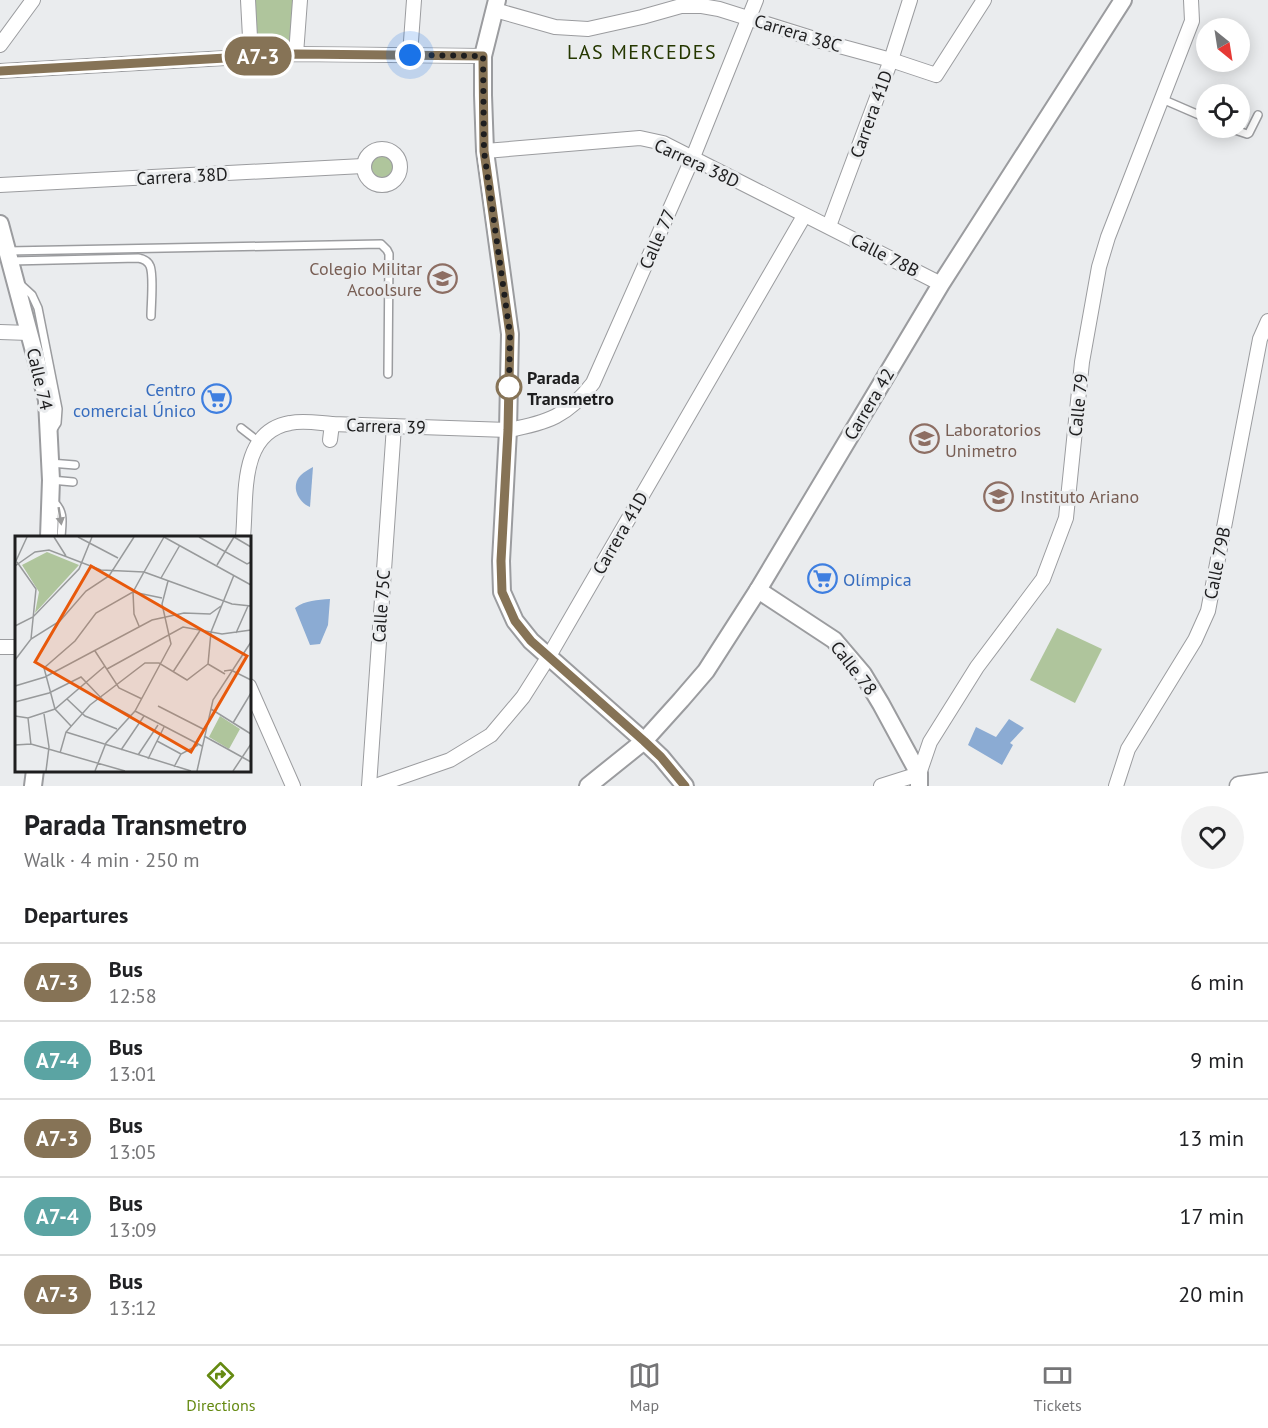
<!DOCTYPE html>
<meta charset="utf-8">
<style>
body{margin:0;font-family:"PT Sans",sans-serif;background:#f2f2f2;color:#202124;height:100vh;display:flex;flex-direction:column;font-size:22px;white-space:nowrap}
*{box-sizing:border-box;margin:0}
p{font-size:20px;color:#757577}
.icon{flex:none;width:33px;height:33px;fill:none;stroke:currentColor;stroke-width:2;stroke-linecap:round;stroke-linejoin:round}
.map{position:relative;height:786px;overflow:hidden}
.side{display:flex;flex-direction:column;background:#fff;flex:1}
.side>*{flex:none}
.badge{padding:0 12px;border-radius:20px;font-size:21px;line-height:39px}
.needle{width:39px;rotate:150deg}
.fabs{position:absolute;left:1196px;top:18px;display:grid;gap:12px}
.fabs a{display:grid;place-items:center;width:54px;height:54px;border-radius:50%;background:#fff;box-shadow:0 3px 15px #0003;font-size:30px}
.you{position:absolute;width:30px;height:30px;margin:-15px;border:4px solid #fff;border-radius:50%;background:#1a73e8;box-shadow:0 0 0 9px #1a73e833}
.map>.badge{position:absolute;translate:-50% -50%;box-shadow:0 0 0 3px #fff}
h2{padding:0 24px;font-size:22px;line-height:54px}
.round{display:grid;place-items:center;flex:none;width:63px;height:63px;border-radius:32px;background:#f2f2f2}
.summary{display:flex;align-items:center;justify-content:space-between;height:102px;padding:0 24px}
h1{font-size:28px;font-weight:700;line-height:45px}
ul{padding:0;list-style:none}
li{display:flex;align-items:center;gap:18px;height:78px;padding:0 24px;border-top:2px solid #e0e0e0}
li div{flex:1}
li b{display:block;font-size:22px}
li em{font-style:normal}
li .badge{min-width:66px;font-weight:700;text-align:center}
.dock{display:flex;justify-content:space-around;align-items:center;height:84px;border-top:2px solid #e0e0e0;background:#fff;font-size:16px;color:#757577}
.dock a{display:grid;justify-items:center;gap:3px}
.dock .selected{color:#658a12}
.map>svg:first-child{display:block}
</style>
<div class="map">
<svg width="1268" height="786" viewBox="0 0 1268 786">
<rect width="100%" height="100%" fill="#eaecee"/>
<g fill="#afc59c">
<polygon points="248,0 300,0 296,54 251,56"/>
<circle cx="383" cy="167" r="14"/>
<polygon points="1057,628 1102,649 1075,703 1030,680"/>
</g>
<g fill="#8babd3">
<path d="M313,467L310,507C298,502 290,486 301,475C304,472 309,469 313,467Z"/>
<path d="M330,599L328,625L320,644L310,645L295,608C306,600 317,600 330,599Z"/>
<polygon points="1009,719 1024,728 1010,743 1013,745 1002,765 968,745 976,727 996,737"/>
</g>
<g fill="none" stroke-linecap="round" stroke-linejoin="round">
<defs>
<g id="service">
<polyline points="1162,99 1206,118"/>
<polyline points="1229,128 1247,134 1249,133 1258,115"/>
<polyline points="8,251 381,244 387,250 389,254 388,374"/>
<path d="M11,261L138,258C144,259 148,261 150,266C154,275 151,305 151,316"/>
<polyline points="20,284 32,295 38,308 58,409 57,423 52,431"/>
<polyline points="241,428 259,442"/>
<polyline points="50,463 75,465"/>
<polyline points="51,480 73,482"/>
<path d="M53,501C65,512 62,522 61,537"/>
</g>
<g id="minor">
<polyline points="248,0 251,56"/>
<polyline points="495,10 555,27 588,29 642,17 681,6 702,6 719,9 821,41 891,60 936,75 984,0"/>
<polyline points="0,45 33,0"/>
<polyline points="296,54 300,0"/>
<polyline points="410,55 414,0"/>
<polyline points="0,71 296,54 483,56"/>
<circle cx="382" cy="167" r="18"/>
<polyline points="485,151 640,138 663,143 941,284"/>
<polyline points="0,185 363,166"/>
<polyline points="829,226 891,60 910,0"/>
<polyline points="0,332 29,333"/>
<polyline points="330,440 332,424"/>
<path d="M243,537C247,498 238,432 290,423C304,420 318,423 332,424L508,430C547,423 568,416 593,383L693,157L756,0"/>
<polyline points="0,647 16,647"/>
<polyline points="249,686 293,786"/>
<polyline points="369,786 394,426"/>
<polyline points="375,786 450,760 491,735 523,697 549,656 804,216"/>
<polyline points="881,786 919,774 930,742 977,667 1043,579 1066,518 1082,362 1099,267 1108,237 1192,21 1191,0"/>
<polyline points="1116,786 1128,749 1195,640 1208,611 1260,339 1268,321"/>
</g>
<g id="tertiary">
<polyline points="497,0 483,56 483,95 485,151 510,334 508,430 501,561 502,592 515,621 531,641 644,741 661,757 685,786"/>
<polyline points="0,224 47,400 51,480 49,537"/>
<polyline points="758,590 834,640 863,674 881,704 919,774 919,786"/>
<polyline points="33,786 35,770"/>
<polyline points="588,786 644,741 681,700 706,671 758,590 941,284 1123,0"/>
</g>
<polyline id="secondary" points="1239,786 1268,782"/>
</defs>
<use href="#service" stroke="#9b9c9f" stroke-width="10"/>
<use href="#minor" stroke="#9b9c9f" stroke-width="16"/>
<use href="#tertiary" stroke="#9b9c9f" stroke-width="20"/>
<use href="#secondary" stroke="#9b9c9f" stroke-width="21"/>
<use href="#service" stroke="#fff" stroke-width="7"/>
<use href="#minor" stroke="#fff" stroke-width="14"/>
<use href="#tertiary" stroke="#fff" stroke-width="16"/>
<use href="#secondary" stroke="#fff" stroke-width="18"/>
</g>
<defs><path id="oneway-solid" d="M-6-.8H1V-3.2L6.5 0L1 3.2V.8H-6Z" transform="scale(1.5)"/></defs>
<use fill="#9a9a9a" href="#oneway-solid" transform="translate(60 516) rotate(81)"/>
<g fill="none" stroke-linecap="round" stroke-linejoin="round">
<defs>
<polyline id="line" points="0,71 296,54 483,56 484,151 510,334 508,430 501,561 502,592 515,621 531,641 644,741 661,757 685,786"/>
</defs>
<use href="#line" stroke="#fff" stroke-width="14"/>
<use href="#line" stroke="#867356" stroke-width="9"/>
<polyline stroke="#1e1e1f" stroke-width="6" stroke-dasharray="0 10.8" points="410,55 483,56 484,151 510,334 509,389 509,387"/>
</g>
<defs>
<symbol id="school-ring" viewBox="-11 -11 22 22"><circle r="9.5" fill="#eaecee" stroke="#8d6e63" stroke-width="1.5"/><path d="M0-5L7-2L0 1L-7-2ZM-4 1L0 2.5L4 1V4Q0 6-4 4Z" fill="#8d6e63"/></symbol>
<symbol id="supermarket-ring" viewBox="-11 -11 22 22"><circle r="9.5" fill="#eaecee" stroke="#3f7fe0" stroke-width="1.5"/><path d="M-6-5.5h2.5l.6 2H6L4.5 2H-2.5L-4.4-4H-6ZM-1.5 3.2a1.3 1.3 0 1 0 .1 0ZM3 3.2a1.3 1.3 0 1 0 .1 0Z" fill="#3f7fe0"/></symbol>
<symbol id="university-ring" viewBox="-11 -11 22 22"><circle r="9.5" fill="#eaecee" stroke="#8d6e63" stroke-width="1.5"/><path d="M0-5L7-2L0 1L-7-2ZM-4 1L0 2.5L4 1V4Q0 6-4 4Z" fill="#8d6e63"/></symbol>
</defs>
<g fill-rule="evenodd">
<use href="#school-ring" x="426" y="262" width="33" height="33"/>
<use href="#supermarket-ring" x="200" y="382" width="33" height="33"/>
<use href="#university-ring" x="908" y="422" width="33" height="33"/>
<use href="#school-ring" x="982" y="480" width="33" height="33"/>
<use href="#supermarket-ring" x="806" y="562" width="33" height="33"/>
</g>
<circle fill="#fff" stroke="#867356" stroke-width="3" cx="509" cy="387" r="12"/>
<g text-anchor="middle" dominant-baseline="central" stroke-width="6" stroke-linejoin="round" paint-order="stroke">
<g font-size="18" fill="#1e1e1f" stroke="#eaecee">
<text transform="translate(798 33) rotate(17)">Carrera 38C</text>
<text transform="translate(871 114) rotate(-70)">Carrera 41D</text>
<text transform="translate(697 163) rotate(25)">Carrera 38D</text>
<text transform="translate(182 176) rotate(-3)">Carrera 38D</text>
<text transform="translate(657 239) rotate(-66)">Calle 77</text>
<text transform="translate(885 255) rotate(27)">Calle 78B</text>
<text transform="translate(40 379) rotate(77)">Calle 74</text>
<text transform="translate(869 404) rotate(-59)">Carrera 42</text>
<text transform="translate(1078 405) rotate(-84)">Calle 79</text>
<text transform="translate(386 426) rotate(2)">Carrera 39</text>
<text transform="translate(620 533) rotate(-60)">Carrera 41D</text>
<text transform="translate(1217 563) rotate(-79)">Calle 79B</text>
<text transform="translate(381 606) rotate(-86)">Calle 75C</text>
<text transform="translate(854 668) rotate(52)">Calle 78</text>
</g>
<g font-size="18" fill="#785e54" stroke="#eaecee" text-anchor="start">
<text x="422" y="268" text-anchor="end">Colegio Militar<tspan x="422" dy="21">Acoolsure</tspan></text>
<text x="945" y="429">Laboratorios<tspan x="945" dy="21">Unimetro</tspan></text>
<text x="1020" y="496">Instituto Ariano</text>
</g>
<g font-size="18" font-weight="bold" fill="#1e1e1f" stroke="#eaecee" text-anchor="start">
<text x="527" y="377">Parada<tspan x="527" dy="21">Transmetro</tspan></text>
</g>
<g font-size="18" fill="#366cbe" stroke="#eaecee" text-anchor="end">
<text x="196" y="389">Centro<tspan x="196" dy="21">comercial Único</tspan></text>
<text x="843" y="579" text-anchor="start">Olímpica</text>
</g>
<g font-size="20" letter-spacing="1.5" fill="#253700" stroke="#eaecee">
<text x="642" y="52">LAS MERCEDES</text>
</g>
</g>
<g transform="translate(15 536)">
<rect width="236" height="236" fill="#eaecee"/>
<path d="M32,16L64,29L20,77L24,56L7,29ZM205,180L225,193L214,213L194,201Z" fill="#afc59c"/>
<path fill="none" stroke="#989a9b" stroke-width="1.5" d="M39,1L51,20M63,1L103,22M149,1L236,49M184,1L232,28L236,26M219,1L236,11M2,26L21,53L16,103M0,27L12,1M202,29L219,1M0,30L20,16L34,14L86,34L129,36L149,1M146,42L165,9M118,56L119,78L124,90M118,56L147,62M0,90L18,81L64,33L77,1M221,97L233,70M80,115L104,152L127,163M0,124L16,103L45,85L71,55L94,40L119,1M193,128L196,96L219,39M193,128L210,138M92,133L168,91L207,98L236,94M209,135L216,134L236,144M158,136L186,93M0,150L30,141L137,84L169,77L195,78L206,70M52,163L70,180L102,193M0,166L34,157L66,141L90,166L116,180M143,170L190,194M196,173L236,198M120,175L187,210M29,178L34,211L31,235M0,180L13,182L40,173L90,130M13,182L16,209M218,187L236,157M56,190L40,173L29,132L60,105L81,77L118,56L129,36L217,68L236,70M51,196L176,235M189,200L236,226M142,205L166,218M0,209L16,208L110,235M106,214L129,180M45,217L51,196L75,169L130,127H144L172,144L193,128M123,219L143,189M133,223L149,191M159,231L166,218L183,209M80,235L91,207L120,175L156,108L147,68L153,45M182,235L198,164L236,106M218,235L236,208"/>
<path fill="#e8590c" fill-opacity="0.15" stroke="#e8590c" stroke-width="3" d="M76,30L232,120L176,216L20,126Z"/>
<rect width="236" height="236" fill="none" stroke="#1e1e1f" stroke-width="3"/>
</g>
</svg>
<div class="fabs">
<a><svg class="needle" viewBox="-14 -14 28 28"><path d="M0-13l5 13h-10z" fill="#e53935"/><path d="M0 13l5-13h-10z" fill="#757577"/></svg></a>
<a><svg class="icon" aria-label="locate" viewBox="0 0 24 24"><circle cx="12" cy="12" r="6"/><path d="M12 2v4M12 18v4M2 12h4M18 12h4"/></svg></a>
</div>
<div class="you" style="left:410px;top:55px"></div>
<b class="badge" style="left:258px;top:56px;background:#867356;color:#fff">A7-3</b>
</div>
<section class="side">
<div class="summary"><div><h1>Parada Transmetro</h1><p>Walk · 4 min · 250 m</p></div><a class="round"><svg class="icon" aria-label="heart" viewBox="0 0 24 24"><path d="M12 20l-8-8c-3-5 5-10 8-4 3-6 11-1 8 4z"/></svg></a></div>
<h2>Departures</h2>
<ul>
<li><span class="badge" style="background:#867356;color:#fff">A7-3</span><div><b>Bus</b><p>12:58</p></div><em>6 min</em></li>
<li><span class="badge" style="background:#5ba4a3;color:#fff">A7-4</span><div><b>Bus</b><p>13:01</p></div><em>9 min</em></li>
<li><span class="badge" style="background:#867356;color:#fff">A7-3</span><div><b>Bus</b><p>13:05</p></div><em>13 min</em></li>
<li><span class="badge" style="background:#5ba4a3;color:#fff">A7-4</span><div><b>Bus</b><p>13:09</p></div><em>17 min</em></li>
<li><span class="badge" style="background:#867356;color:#fff">A7-3</span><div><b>Bus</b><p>13:12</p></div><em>20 min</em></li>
</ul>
</section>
<nav class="dock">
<a class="selected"><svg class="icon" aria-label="directions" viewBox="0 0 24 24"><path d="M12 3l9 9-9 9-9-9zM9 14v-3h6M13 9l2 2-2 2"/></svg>Directions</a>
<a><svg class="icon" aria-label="map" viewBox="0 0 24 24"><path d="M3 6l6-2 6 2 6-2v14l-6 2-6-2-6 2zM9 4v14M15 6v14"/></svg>Map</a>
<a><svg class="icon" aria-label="tickets" viewBox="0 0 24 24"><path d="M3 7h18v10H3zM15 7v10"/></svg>Tickets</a>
</nav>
